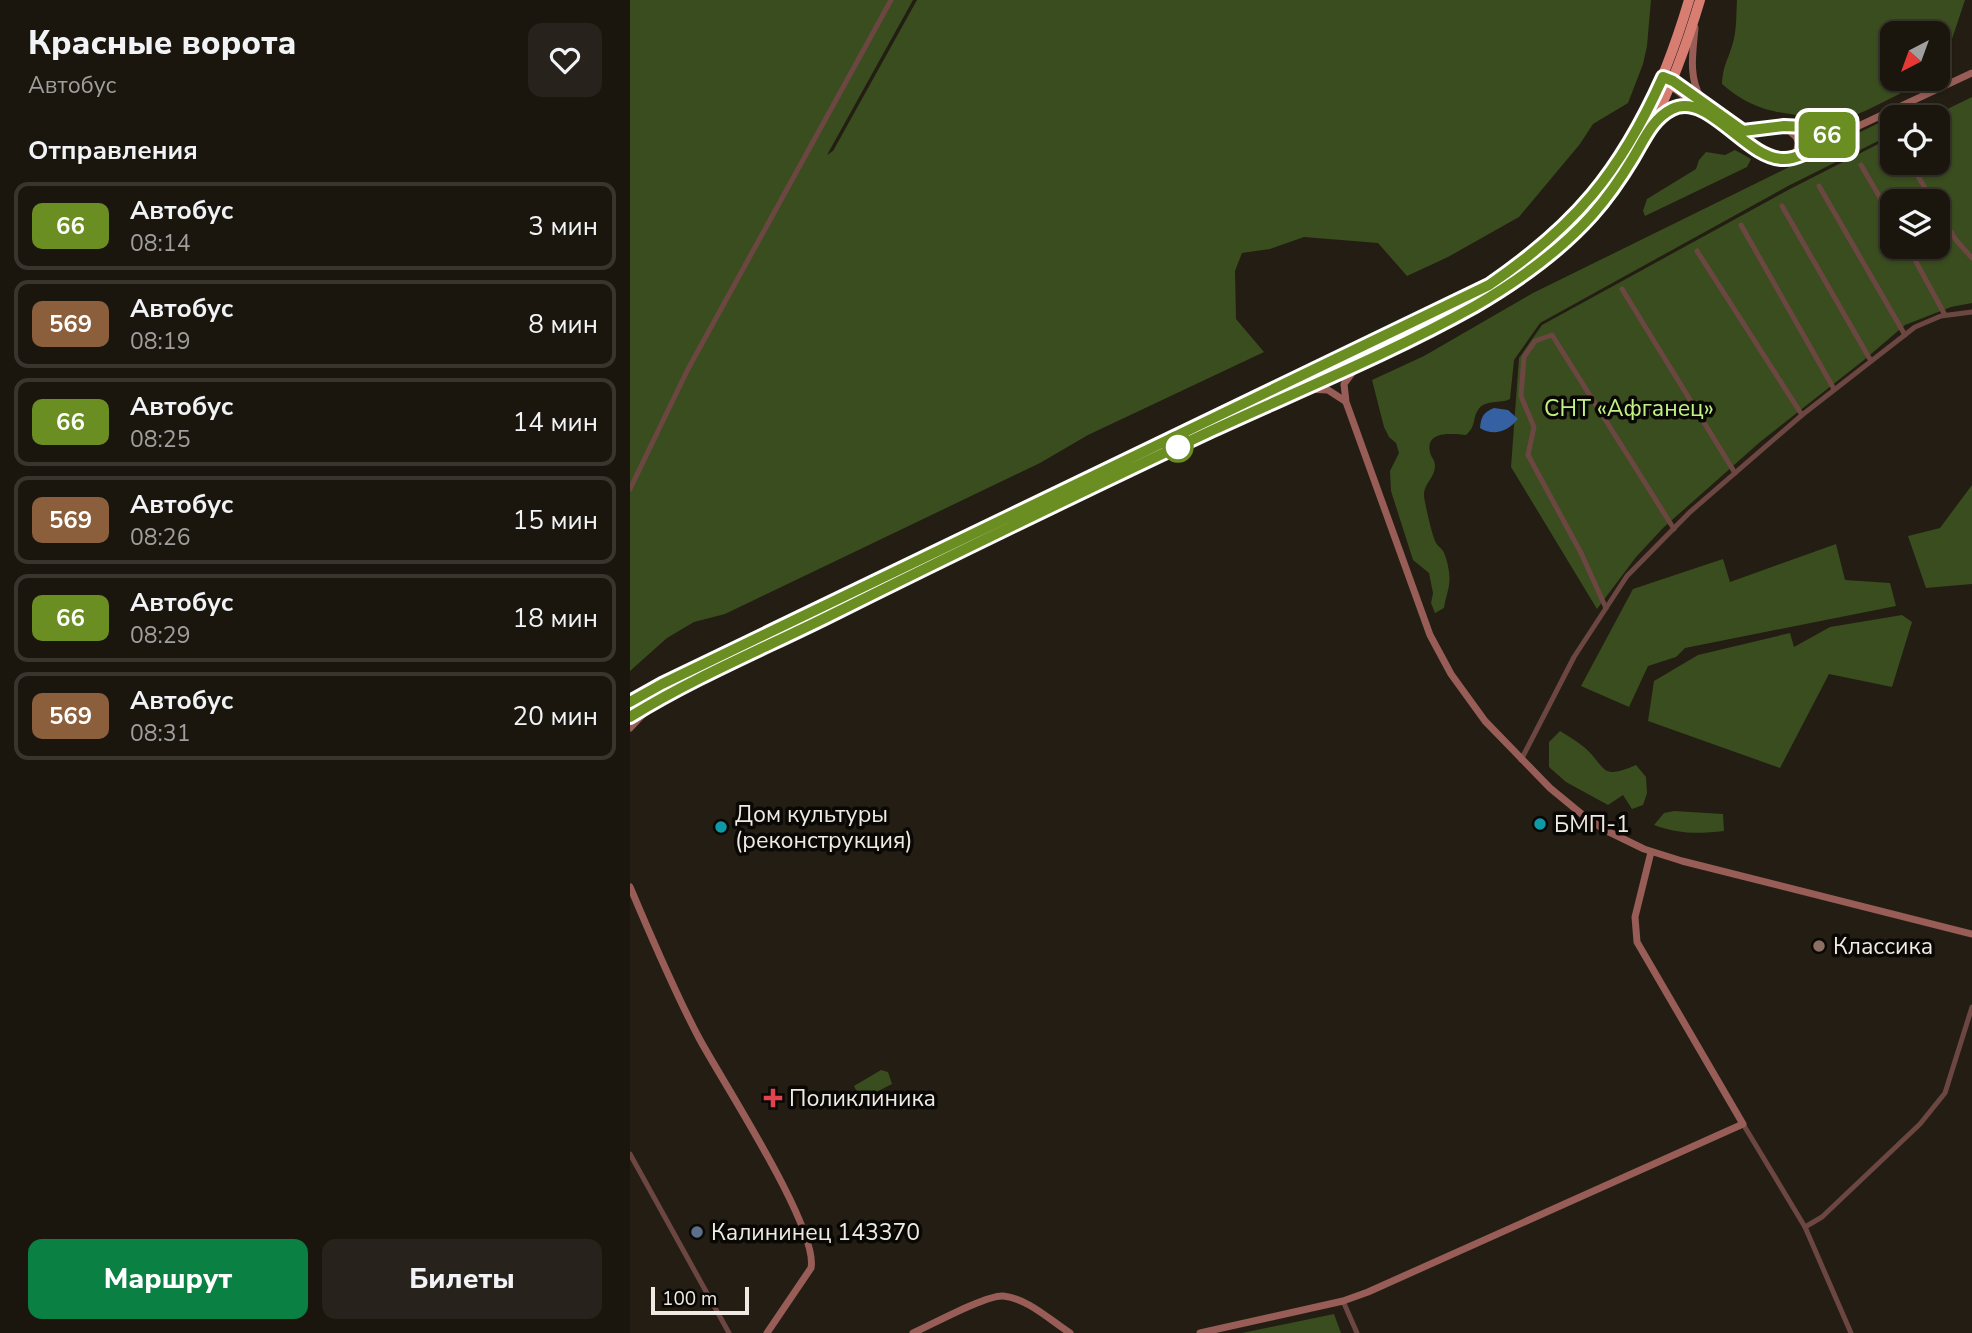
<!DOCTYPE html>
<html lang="ru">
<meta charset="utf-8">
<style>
body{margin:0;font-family:"Nunito Sans",sans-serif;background:#27231c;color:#f1f3f6;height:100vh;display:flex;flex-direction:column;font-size:26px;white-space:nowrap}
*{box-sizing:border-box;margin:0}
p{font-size:23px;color:#9f9f9e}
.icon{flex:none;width:38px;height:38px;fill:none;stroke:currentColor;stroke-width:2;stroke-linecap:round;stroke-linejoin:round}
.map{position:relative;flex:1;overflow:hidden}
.drawer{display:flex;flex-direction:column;background:#1a160e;width:630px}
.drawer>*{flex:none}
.badge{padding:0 14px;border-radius:10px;font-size:24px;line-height:46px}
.needle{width:46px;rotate:221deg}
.fabs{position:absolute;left:1250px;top:21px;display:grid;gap:14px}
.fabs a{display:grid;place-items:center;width:70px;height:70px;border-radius:14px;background:#1a160e;box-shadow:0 2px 5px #0004,0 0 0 2px #38352e;font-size:35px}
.scale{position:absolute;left:21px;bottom:18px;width:98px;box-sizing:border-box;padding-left:7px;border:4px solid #efeae3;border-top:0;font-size:19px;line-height:24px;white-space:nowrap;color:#efeae3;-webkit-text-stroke:5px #0a0805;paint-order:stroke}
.map>.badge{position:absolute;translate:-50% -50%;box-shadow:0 0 0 4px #fff}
h2{padding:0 28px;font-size:26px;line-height:63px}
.round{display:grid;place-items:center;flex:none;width:74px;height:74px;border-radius:14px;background:#27231c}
.overview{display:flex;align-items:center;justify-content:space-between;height:119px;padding:0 28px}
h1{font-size:33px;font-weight:800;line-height:52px}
.cta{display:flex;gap:14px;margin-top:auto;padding:14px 28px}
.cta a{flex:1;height:80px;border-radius:14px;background:#0b8043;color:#fff;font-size:28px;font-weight:800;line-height:80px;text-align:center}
.cta a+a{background:#27231c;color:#f1f3f6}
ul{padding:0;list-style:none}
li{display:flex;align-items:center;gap:21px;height:88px;margin:0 14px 10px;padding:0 14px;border:4px solid #38352e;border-radius:14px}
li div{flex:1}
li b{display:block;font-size:26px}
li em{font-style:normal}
li .badge{min-width:77px;font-weight:700;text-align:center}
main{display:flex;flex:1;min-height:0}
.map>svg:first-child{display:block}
</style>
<main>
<section class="drawer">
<div class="overview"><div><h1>Красные ворота</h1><p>Автобус</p></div><a class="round"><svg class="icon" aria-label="heart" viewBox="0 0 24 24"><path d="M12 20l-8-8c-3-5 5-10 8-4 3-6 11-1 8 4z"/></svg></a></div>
<h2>Отправления</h2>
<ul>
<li><span class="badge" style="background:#6b8e23;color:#fff">66</span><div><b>Автобус</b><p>08:14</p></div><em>3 мин</em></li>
<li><span class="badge" style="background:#8b5e3c;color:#fff">569</span><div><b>Автобус</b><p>08:19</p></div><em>8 мин</em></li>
<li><span class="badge" style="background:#6b8e23;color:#fff">66</span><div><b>Автобус</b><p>08:25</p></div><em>14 мин</em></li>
<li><span class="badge" style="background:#8b5e3c;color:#fff">569</span><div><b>Автобус</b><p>08:26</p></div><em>15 мин</em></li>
<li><span class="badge" style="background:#6b8e23;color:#fff">66</span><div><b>Автобус</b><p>08:29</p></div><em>18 мин</em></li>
<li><span class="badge" style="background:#8b5e3c;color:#fff">569</span><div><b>Автобус</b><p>08:31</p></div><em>20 мин</em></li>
</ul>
<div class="cta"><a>Маршрут</a><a>Билеты</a></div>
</section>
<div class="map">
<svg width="1342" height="1333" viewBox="0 0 1342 1333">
<rect width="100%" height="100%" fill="#231d13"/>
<g fill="#394d1e" fill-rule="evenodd">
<polygon points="0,0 283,0 197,155 203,151 287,0 1021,0 1017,46 1013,64 998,103 963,124 950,144 889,217 818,257 777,276 748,243 674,237 640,249 612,253 605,271 606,319 634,352 458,435 410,463 95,614 64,622 37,638 0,671"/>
<path d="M1107,0H1335L1317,54L1321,61L1316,70L1307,74V33H1262V79H1299C1279,88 1215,125 1197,123C1195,122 1189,118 1187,118C1147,112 1124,112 1092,84C1093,66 1097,62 1102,46C1107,31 1106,15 1107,0Z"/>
<path d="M1342,97V303L1321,307L1275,325L1234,360L1130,442L1033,528L1006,557L967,609L881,467L889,358L912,325L1160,189L1262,137V163H1307V117H1301ZM1262,201H1307V247H1262Z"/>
<path d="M1289,106H1299L1303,114L1296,117H1262V134L1158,186L910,323L884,360L880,399C871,404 855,399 848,410C842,419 847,425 836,435C824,434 795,430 800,452C801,458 805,459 805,466C805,478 793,484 794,496C795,504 802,536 806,543C807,545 812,549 813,551C816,556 818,565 819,572C821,587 816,594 814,608L805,613L801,603L803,593L799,573L783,560L761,491L760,471L769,453L766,443L759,437L754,427L742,380L794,356L903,293L1273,111Z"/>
<polygon points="1105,150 1121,159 1117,167 1015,216 1013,211 1017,199 1066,169 1069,160 1076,152 1095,155"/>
<polygon points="1342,485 1342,584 1296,588 1278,536 1310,528"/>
<polygon points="1206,544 1215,580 1260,583 1266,606 1055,648 1046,657 1018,666 999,707 951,686 1003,589 1093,559 1100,582"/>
<polygon points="1272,615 1282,622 1262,687 1199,674 1150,768 1018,721 1024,681 1068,655 1160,633 1164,647 1200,627"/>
<path d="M930,731C938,736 947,741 954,747C977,767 969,781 1006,765L1016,777L1017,793L1013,805L1002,809L993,795L978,805L936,782L919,767V742Z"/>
<path d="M1044,811L1093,814L1094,831C1068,834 1048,834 1024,825L1034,813Z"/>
<polygon points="251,1070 258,1072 262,1084 231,1100 224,1086"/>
<polygon points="704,1314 711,1333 612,1333"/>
</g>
<path fill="#3561a2" d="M864,408L878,410L888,419C878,431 864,437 850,428C851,416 854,412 864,408Z"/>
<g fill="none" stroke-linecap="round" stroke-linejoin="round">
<g stroke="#6c4742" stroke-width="5">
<polyline points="1280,163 1303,201"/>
<polyline points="1231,165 1262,218"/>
<polyline points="1189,186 1275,335"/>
<polyline points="1152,206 1241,361"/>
<polyline points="1307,209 1326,240 1342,258"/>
<polyline points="1111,225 1204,389"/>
<polyline points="1278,247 1315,315"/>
<polyline points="1067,251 1172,415"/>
<polyline points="992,289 1105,473"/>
<polyline points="0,489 58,369 261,0"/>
<polyline points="976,608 951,553 898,455 904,427 891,396 894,357 905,341 922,335 1044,529"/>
<polyline points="891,760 944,657 997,576 1060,512 1172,415 1285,327 1311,316 1342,312"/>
<polyline points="1113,1124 1175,1227 1221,1333"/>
<polyline points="0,1154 99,1333"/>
<polyline points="1175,1227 1192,1217 1290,1124 1315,1093 1342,1007"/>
<polyline points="713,1301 727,1333"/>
</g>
<g stroke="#975d56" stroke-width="7">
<path d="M1065,28C1063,51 1058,77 1071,98"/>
<polyline points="1038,79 1113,131 1154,126 1175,127 1204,138"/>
<polyline points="1039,85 1130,152 1139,157 1158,159 1342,73"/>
<path d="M1024,124C1036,112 1048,101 1065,107"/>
<polyline points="1154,126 1166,137 1169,143 1165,155"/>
<polyline points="728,365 714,384 716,402 800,635 821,674 855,721 920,788 954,816 975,830 1014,849 1052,861 1342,934"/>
<polyline points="675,389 698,390 715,401"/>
<polyline points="0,728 16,711"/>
<path d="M0,887C22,938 43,989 69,1038C92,1081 189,1229 181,1268L137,1333"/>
<path d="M283,1333C301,1325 356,1295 373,1296C397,1298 420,1320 440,1333"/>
<polyline points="570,1333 713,1301 738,1292 1113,1124 1007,942 1005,917 1021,852"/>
</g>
<g stroke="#d77d72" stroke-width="10">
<path d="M0,702L32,684L202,601L859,285C885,267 911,249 935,226C999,164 1034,84 1059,0"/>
<path d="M0,717L38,695C214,608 390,522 567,438C630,408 693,380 755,350C823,318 892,284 946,231C1010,168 1045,84 1070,0"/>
</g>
</g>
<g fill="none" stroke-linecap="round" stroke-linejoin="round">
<defs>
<path id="line" d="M0,702L32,684L859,285C945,226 990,173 1033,77L1043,81L1113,131L1154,126L1175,127L1204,138C1190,145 1169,160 1153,159C1116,159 1078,91 1042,109C1022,119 1014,140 1003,158C991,178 977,198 962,215C930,251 886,282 845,306C761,353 670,390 583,430C453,491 324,554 195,618C130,650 61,679 0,717"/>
</defs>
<use href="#line" stroke="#fff" stroke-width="16"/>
<use href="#line" stroke="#6b8e23" stroke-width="10"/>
</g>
<circle fill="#fff" stroke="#6b8e23" stroke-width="3.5" cx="548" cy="447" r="14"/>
<g fill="#0f9aa8" stroke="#0a0805" stroke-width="2.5">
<circle cx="910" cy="824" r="7"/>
<circle cx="91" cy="827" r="7"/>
</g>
<circle fill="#8d6e63" stroke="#0a0805" stroke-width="2.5" cx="1189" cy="946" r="7"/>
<path fill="#e0444e" stroke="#0a0805" stroke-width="2.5" d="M139.5 1087.5h7v7h7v7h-7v7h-7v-7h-7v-7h7z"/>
<circle fill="#5c6f8a" stroke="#0a0805" stroke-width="2.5" cx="67" cy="1232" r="7"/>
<g text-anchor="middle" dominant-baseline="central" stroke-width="7" stroke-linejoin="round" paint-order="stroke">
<g font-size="23" fill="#c2f186" stroke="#0a0805">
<text x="999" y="408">СНТ «Афганец»</text>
</g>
<g font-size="23" fill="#efeae3" stroke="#0a0805" text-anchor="start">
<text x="105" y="814">Дом культуры<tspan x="105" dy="26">(реконструкция)</tspan></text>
<text x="924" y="824">БМП-1</text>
<text x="1203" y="946">Классика</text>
<text x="159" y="1098">Поликлиника</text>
<text x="81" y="1232">Калининец 143370</text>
</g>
</g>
</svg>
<div class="fabs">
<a><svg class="needle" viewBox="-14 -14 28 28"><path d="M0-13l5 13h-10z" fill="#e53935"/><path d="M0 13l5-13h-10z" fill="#9f9f9e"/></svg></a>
<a><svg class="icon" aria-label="locate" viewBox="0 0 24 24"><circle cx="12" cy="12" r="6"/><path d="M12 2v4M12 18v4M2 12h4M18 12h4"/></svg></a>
<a><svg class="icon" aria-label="layers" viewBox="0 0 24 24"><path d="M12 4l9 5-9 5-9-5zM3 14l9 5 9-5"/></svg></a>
</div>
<div class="scale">100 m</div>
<b class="badge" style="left:1197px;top:135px;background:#6b8e23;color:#fff">66</b>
</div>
</main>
